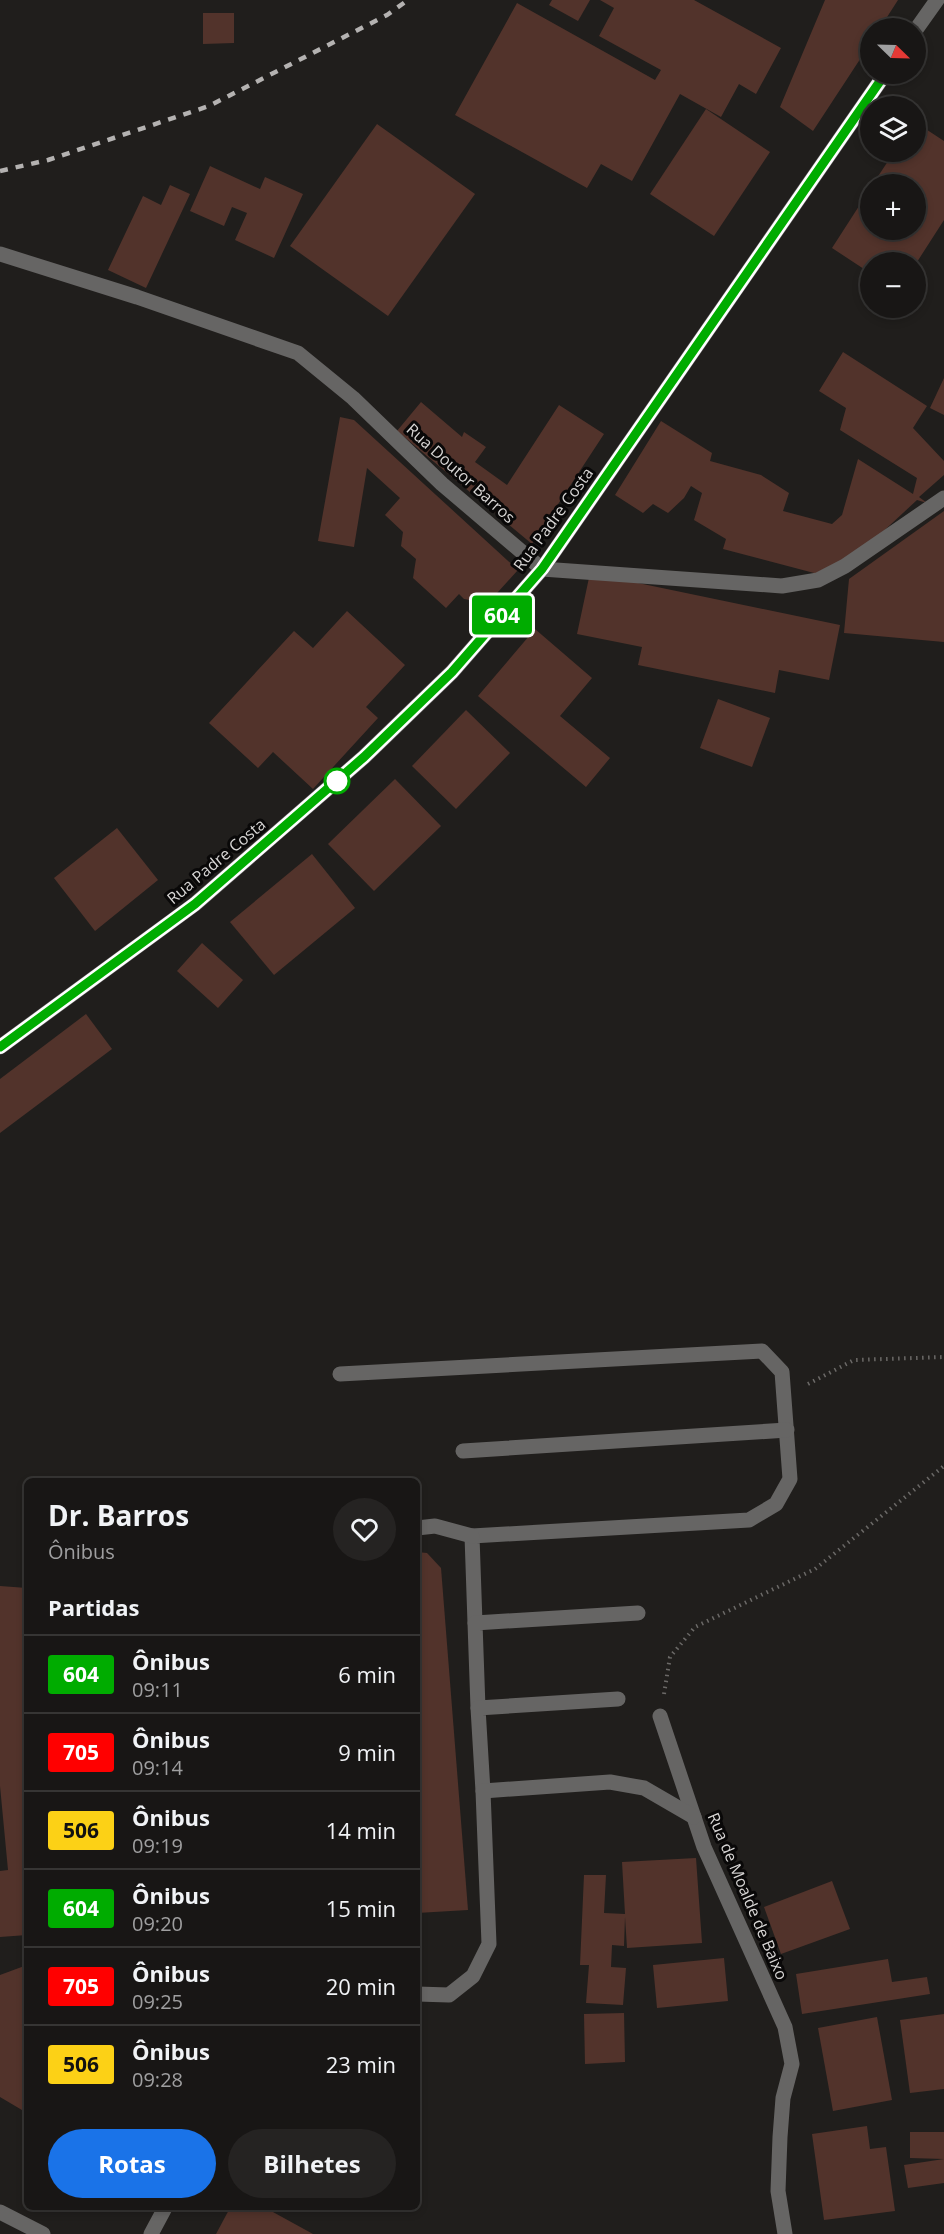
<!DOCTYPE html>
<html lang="pt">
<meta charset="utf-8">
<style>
body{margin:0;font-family:"Open Sans",sans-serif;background:#252322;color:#f1f3f6;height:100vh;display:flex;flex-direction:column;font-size:22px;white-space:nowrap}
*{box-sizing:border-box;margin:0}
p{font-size:20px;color:#9f9fa0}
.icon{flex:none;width:33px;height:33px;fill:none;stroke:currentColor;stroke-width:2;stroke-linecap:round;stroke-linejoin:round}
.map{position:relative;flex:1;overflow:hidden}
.sheet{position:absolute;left:24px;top:1478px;width:396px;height:732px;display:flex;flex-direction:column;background:#181615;border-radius:9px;box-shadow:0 3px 9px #0003,0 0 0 2px #363534}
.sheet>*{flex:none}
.badge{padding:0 12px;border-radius:4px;font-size:21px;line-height:39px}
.needle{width:39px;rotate:113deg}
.fabs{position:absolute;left:860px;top:18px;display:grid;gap:12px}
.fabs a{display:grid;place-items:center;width:66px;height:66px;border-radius:50%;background:#181615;box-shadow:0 3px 9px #0003,0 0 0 2px #363534;font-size:30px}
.map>.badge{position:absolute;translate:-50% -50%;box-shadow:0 0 0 3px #fff}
h2{padding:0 24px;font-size:22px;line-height:54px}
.round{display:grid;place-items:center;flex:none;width:63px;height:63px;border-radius:32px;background:#252322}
.summary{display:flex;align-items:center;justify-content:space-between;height:102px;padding:0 24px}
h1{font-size:28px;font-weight:700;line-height:45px}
.button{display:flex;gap:12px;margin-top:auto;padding:12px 24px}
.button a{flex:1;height:69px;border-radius:36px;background:#1a73e8;color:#fff;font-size:24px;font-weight:700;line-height:69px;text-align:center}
.button a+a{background:#252322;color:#f1f3f6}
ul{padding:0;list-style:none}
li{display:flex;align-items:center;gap:18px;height:78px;padding:0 24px;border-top:2px solid #363534}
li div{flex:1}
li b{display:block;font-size:22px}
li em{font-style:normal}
li .badge{min-width:66px;font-weight:700;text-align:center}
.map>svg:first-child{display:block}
</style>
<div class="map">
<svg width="944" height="2234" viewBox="0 0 944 2234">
<rect width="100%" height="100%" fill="#201e1c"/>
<g fill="#52332b">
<polygon points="552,0 590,0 578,21 549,5"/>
<polygon points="600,0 694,0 781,48 756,94 739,84 721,117 680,94 632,181 601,164 587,188 455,115 517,3 655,80 661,70 599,36 614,8"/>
<polygon points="825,0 898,0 880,28 870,28 870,44 813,131 780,107"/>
<polygon points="203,13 234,13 234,43 203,44"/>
<polygon points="706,109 770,152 714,236 650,194"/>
<polygon points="915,122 944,141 944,220 917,262 870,262 870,273 832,248 870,189 870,230 915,230 915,184 873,184 894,152 915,152"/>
<polygon points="377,124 475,194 388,316 290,246"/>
<polygon points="210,166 260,189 265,177 303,194 274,258 235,240 247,213 232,207 224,226 190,211"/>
<polygon points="170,185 190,194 146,288 108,270 143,196 161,205"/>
<polygon points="843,352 927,406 913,428 944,461 944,475 919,497 927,503 917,500 833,578 723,549 726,539 694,520 702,493 691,486 684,498 668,513 653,504 643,513 615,495 661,421 712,453 710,461 761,475 789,493 783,511 832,524 842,515 858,459 913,494 917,478 840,430 846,408 819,391"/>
<polygon points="944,378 944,415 930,408"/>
<polygon points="421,402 462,437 464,432 486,447 475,462 507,485 559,405 604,434 532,544 397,431"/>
<polygon points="340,417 354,420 518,570 488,603 464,599 459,594 446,608 413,578 416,559 401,546 403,532 385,515 400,498 367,468 354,547 318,541"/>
<polygon points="944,511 944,642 844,633 849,579"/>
<polygon points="590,573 840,625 829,680 779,670 775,693 638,665 642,647 577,634"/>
<polygon points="347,611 405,665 366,707 378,718 313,789 273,752 258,768 209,723 294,631 313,648"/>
<polygon points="535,629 592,678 560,716 610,758 586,787 478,696"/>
<polygon points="718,699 770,718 752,767 700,748"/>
<polygon points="466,710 510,753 456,809 412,766"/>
<polygon points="395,779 441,826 374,891 328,844"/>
<polygon points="117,828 158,880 95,931 54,878"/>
<polygon points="312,854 355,908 274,975 230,922"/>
<polygon points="202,943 243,980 218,1008 177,971"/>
<polygon points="86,1014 112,1049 0,1133 0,1079"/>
<polygon points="417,1552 427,1553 441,1568 468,1910 417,1913"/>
<polygon points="0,1586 27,1588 27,1935 0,1937 0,1871 8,1870 0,1786"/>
<polygon points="696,1858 702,1943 627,1948 625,1917 624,1946 612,1945 611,1967 626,1968 623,2005 586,2003 589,1965 580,1965 584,1875 606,1875 604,1913 625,1914 622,1862"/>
<polygon points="832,1881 850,1929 781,1954 764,1907"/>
<polygon points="724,1958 728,2001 657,2008 653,1965"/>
<polygon points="888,1959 892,1982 927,1977 930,1994 802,2014 796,1974"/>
<polygon points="27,1965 27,2113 0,2097 0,1975"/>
<polygon points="624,2013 625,2062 585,2064 584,2014"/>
<polygon points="944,2014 944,2089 910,2093 900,2020"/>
<polygon points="877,2017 892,2100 833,2111 818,2028"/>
<polygon points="867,2126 870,2149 886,2147 895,2211 824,2220 812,2134"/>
<polygon points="910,2132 944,2132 944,2159 910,2158"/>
<polygon points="944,2159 944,2183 908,2188 904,2165"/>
<polygon points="231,2206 262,2206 313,2234 216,2234"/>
</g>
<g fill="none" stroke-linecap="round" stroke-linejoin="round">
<g stroke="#6b6967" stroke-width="4" stroke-dasharray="1.5 4.5" stroke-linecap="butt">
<polyline points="808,1384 854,1360 944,1357"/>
<polyline points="664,1694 670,1657 695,1627 815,1569 944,1466"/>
</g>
<g stroke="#666564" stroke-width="15">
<polyline points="915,31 937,0"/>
<polyline points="0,254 137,297 298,353 353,398 442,484 542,569 782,586 818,580 845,566 944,498"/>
<polyline points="0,1047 195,904 364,757 452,672 542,569 885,74"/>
<polyline points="340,1374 762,1351 782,1372 790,1479 776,1504 749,1520 472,1536 475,1623"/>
<polyline points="463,1451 787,1430"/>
<polyline points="417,1528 435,1526 472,1536"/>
<polyline points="478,1708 475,1623 638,1613"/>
<polyline points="660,1716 704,1847 785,2027 792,2064 783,2098 780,2137 778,2191 785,2234"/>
<polyline points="483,1791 478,1708 618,1699"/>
<polyline points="417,1994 449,1995 473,1976 489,1944 483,1791 610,1782 644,1788 694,1817"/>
<polyline points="0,2212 43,2234"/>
<polyline points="151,2234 166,2206"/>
</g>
<polyline stroke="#b4b2b1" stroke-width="4.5" stroke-dasharray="8 8" stroke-linecap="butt" points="0,171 48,160 209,106 387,15 408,0"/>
</g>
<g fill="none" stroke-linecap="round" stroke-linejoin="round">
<defs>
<polyline id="line" points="0,1047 195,904 364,757 452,672 542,569 885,74"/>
</defs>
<use href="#line" stroke="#fff" stroke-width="14"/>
<use href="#line" stroke="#00ac00" stroke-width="9"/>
</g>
<circle fill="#fff" stroke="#00ac00" stroke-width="3" cx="337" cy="781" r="12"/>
<g text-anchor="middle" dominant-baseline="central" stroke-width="6" stroke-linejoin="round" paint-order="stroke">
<g font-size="16" fill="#d8d6d5" stroke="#090808">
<text transform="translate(461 473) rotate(42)">Rua Doutor Barros</text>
<text transform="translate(553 519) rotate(-54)">Rua Padre Costa</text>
<text transform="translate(216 861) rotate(-40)">Rua Padre Costa</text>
<text transform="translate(748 1896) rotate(67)">Rua de Moalde de Baixo</text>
</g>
</g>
</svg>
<div class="fabs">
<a><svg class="needle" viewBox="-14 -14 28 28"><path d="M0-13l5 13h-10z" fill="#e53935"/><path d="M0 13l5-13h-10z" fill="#9f9fa0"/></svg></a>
<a><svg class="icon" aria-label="layers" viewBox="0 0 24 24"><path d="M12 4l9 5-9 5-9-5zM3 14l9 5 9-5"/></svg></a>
<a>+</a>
<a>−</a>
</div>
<b class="badge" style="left:502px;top:615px;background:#00ac00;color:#fff">604</b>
<section class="sheet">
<div class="summary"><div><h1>Dr. Barros</h1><p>Ônibus</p></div><a class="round"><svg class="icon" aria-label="heart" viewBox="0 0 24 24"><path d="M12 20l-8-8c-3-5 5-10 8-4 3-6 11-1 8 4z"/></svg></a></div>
<h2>Partidas</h2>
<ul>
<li><span class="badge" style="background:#00ac00;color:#fff">604</span><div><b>Ônibus</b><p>09:11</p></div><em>6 min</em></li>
<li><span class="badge" style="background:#f00;color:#fff">705</span><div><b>Ônibus</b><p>09:14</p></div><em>9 min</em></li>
<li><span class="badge" style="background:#fcd116;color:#111">506</span><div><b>Ônibus</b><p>09:19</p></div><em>14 min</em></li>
<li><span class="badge" style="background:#00ac00;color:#fff">604</span><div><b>Ônibus</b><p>09:20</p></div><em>15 min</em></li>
<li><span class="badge" style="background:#f00;color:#fff">705</span><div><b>Ônibus</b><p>09:25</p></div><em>20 min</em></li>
<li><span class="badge" style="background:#fcd116;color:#111">506</span><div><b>Ônibus</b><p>09:28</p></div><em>23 min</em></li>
</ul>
<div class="button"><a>Rotas</a><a>Bilhetes</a></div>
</section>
</div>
